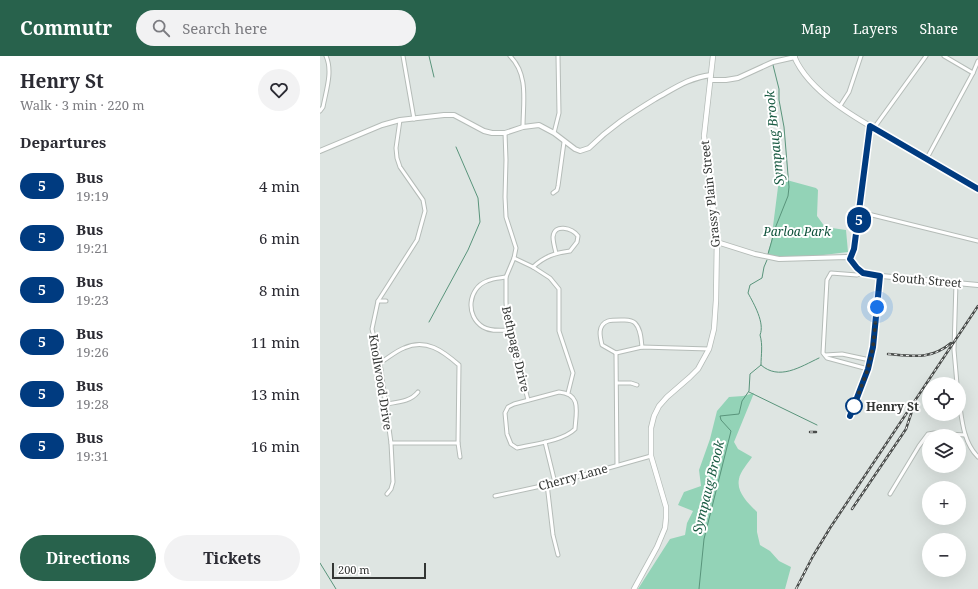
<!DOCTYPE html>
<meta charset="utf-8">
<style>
body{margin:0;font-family:"Noto Serif",serif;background:#f2f2f3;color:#2b2b33;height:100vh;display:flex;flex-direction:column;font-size:15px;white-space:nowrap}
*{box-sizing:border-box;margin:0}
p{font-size:13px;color:#7c7c81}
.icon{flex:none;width:22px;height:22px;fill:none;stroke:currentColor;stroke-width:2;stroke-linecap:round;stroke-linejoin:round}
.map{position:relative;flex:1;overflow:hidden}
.drawer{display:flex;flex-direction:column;background:#fff;width:320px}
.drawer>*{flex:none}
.badge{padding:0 8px;border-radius:13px;font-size:14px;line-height:26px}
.tools{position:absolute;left:602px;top:321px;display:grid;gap:8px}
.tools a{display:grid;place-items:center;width:44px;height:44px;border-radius:50%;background:#fff;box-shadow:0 4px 16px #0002;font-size:20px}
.scale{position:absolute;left:12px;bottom:10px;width:94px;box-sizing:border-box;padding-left:4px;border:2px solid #333634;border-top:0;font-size:11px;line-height:14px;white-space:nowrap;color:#333634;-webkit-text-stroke:3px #fff;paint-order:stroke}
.you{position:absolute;width:20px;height:20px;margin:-10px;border:3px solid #fff;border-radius:50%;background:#1a73e8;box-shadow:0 0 0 6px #1a73e833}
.map>.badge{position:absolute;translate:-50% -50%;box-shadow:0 0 0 2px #fff}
h2{padding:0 20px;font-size:15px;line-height:36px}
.round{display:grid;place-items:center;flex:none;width:42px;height:42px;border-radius:21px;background:#f2f2f3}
.overview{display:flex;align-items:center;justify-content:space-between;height:68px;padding:0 20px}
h1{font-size:19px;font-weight:700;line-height:30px}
.cta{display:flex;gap:8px;margin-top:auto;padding:8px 20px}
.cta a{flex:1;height:46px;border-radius:24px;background:#28624c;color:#fff;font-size:16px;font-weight:700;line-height:46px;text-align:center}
.cta a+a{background:#f2f2f3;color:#2b2b33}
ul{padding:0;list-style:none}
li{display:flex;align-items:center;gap:12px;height:52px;padding:0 20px}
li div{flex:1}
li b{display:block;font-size:15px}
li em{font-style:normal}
li .badge{min-width:44px;font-weight:700;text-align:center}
header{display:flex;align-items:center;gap:24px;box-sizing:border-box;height:56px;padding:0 20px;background:#28624c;color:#fff}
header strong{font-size:19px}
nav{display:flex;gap:22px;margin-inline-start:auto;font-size:14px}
.search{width:280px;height:36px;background:#f2f2f3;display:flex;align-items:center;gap:10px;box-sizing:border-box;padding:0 14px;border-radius:22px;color:#7c7c81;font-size:15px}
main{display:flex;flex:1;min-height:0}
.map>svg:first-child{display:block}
</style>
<header>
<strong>Commutr</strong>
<div class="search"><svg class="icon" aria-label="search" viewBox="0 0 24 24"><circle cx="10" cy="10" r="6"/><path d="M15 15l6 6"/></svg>Search here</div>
<nav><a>Map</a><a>Layers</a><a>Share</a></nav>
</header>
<main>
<section class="drawer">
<div class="overview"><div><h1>Henry St</h1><p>Walk · 3 min · 220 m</p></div><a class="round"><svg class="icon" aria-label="heart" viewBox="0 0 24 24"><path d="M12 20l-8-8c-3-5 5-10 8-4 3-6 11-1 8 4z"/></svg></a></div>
<h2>Departures</h2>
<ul>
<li><span class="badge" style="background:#003b80;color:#fff">5</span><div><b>Bus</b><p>19:19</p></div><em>4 min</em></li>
<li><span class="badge" style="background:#003b80;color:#fff">5</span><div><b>Bus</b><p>19:21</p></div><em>6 min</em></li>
<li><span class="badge" style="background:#003b80;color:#fff">5</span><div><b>Bus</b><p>19:23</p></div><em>8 min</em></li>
<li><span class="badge" style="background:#003b80;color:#fff">5</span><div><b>Bus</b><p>19:26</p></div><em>11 min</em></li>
<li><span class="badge" style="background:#003b80;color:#fff">5</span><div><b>Bus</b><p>19:28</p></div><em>13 min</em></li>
<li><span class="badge" style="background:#003b80;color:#fff">5</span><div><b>Bus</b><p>19:31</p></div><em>16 min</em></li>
</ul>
<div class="cta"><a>Directions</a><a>Tickets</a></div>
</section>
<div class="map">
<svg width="658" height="533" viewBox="0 0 658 533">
<rect width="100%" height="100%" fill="#dee5e2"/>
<g fill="#93d3b7">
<polygon points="463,123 496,132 498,134 497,160 505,171 526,174 528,196 487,201 458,201 450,200 448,196 451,186 458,131 460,125"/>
<path d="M434,337L414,386L418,393L432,401C428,407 420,416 419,423C416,436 429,448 437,456V476L440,489L450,495L459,505L471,511L465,533H318L350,483L365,479L367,467L373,455L358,449L364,436L381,430L379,414L390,383L397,355L409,341L423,340Z"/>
</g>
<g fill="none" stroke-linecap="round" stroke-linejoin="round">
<g stroke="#59947b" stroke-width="1">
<polyline points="109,0 114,21"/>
<polyline points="448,198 456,170 468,140 469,131 464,71 459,44 459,33 453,9"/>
<polyline points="109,266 148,194 160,166 158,142 136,91"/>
<path d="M441,309C459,325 480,311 499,302"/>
<polyline points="429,336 497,369"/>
<polyline points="0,507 16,533"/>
<path d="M379,533L384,483L411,375L401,364L400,360L419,358L422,345L429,335L430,318L441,309C441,299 443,289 440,279C445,267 434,248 428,237L430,229L442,222L444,211L447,204"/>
</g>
<defs>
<g id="minor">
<polyline points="83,0 94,63"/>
<path d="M190,0C209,19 203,46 203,71"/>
<polyline points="624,0 653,17"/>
<polyline points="520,50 529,36 541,0"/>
<path d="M0,55L3,51C6,35 13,15 6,0"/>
<polyline points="554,72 606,0"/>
<polyline points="185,77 186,104 185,141 186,161 196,192 194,202 186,221 186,246 187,261 208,344"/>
<polyline points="234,77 239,57 238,0"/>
<polyline points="607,102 653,17 658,5"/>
<polyline points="233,137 237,134 238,130 244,86"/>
<polyline points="540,156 658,185"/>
<polyline points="194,202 213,211 230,222 239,233 239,275 253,317 248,337"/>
<polyline points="530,203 534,193 550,70"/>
<path d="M213,211C225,200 235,197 250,195L257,186L258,180C252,172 234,167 233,181C233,186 235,193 236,197"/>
<polyline points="543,217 537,219 511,217 507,224 503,297 507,302 548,313"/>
<path d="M186,221C180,222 173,222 167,225C148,232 145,260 163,271C171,276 182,274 191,274"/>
<polyline points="636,227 634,294 637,328"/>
<polyline points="58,245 66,245"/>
<polyline points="296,297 297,409"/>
<path d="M296,297L282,289C280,281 277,269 288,265C291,264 297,264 301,264C306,264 311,263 315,267C321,273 321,283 322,291"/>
<polyline points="296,297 322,291 389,293"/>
<polyline points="505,299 522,298 550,304"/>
<path d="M60,307C68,302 76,295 84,292C106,282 123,295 139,309L138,387L140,401"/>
<polyline points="297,327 311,327 317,329"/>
<path d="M239,336C262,338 256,356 255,373C243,385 214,388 197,392L191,388L187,378L185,357L188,351L194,348Z"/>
<path d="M639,344C642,364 643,386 658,401"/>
<path d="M66,348C78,346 90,346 98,336"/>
<polyline points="531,360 548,313 553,291 560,220"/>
<polyline points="225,386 235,427"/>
<polyline points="71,387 138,387"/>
<polyline points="227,428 233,479 238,499"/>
<polyline points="67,438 71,433 73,426 71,387 60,307 52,273 58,245 97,184 105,155 103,144 80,111 77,102 76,92 80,64"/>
<polyline points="570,438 599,390 608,378 614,377 645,379"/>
<polyline points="175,440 235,427 331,400"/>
</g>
<g id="tertiary">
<polyline points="390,24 406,24 418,22 453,6 475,1"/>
<path d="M0,95L62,69L80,64L124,59H134L164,75L172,77H185L203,71L219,69L234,77L255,93L260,95L269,92C290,71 309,59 335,43C355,32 368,22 391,19"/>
<path d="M397,186L435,198L459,203L527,201C538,206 534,216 551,219L658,229"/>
</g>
<g id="secondary">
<path d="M474,0C491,42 554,72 592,94C614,106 636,120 658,133"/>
<polyline points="314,533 337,491 345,472 346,462 346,451 331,400 331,372 334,360 339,350 347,341 370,321 378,313 389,293 394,273 396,244 397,180 384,80 393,0"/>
</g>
</defs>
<use href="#minor" stroke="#b5bcb8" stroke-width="5"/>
<use href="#tertiary" stroke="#b5bcb8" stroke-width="6"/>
<use href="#secondary" stroke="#b5bcb8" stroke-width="6"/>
<use href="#minor" stroke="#fff" stroke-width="3"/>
<use href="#tertiary" stroke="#fff" stroke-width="4"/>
<use href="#secondary" stroke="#fff" stroke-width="4.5"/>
<defs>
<g id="rail">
<path d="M568,298C593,300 611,304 631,287"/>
<polyline points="490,376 496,376"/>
<polyline points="532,453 582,379 586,373 592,355"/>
<polyline points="476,533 493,500 510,472 658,250"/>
</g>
</defs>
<use href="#rail" stroke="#494c4a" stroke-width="2.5"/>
<use href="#rail" stroke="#fff" stroke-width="1" stroke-dasharray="3" stroke-linecap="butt"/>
</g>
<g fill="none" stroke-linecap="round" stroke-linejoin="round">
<defs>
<polyline id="line" points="530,360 548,313 553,291 560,220 543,217 537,212 530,203 534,193 550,70 658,133"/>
</defs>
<use href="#line" stroke="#fff" stroke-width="9"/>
<use href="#line" stroke="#003b80" stroke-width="6"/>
<polyline stroke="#333634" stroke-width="4" stroke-dasharray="0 7.2" points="534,350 548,313 553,291 557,251"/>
</g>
<circle fill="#fff" stroke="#003b80" stroke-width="2" cx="534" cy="350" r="8"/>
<g text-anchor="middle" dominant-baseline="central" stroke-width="4" stroke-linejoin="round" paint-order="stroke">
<g font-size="12" fill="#333634" stroke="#fff">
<text transform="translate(390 138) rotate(-96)">Grassy Plain Street</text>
<text transform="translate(607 224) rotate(5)">South Street</text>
<text transform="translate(196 293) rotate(77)">Bethpage Drive</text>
<text transform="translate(61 326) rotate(81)">Knollwood Drive</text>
<text transform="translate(253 421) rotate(-15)">Cherry Lane</text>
</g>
<g font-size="12" font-style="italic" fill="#0c5039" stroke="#fff">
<text x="477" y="175">Parloa Park</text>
</g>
<g font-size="12" font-weight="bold" fill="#333634" stroke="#fff" text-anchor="start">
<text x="546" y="350">Henry St</text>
</g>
<g font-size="13" font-style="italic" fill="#1b5c44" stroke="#fff">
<text transform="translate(454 82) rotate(-96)">Sympaug Brook</text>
<text transform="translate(388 431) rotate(-76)">Sympaug Brook</text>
</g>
</g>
</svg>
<div class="tools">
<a><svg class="icon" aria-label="locate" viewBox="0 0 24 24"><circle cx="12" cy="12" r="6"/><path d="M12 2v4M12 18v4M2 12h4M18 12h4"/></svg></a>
<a><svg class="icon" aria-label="layers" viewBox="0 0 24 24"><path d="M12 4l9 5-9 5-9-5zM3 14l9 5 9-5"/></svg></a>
<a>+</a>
<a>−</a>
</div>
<div class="scale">200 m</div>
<div class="you" style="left:557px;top:251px"></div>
<b class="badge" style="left:539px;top:164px;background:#003b80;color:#fff">5</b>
</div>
</main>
